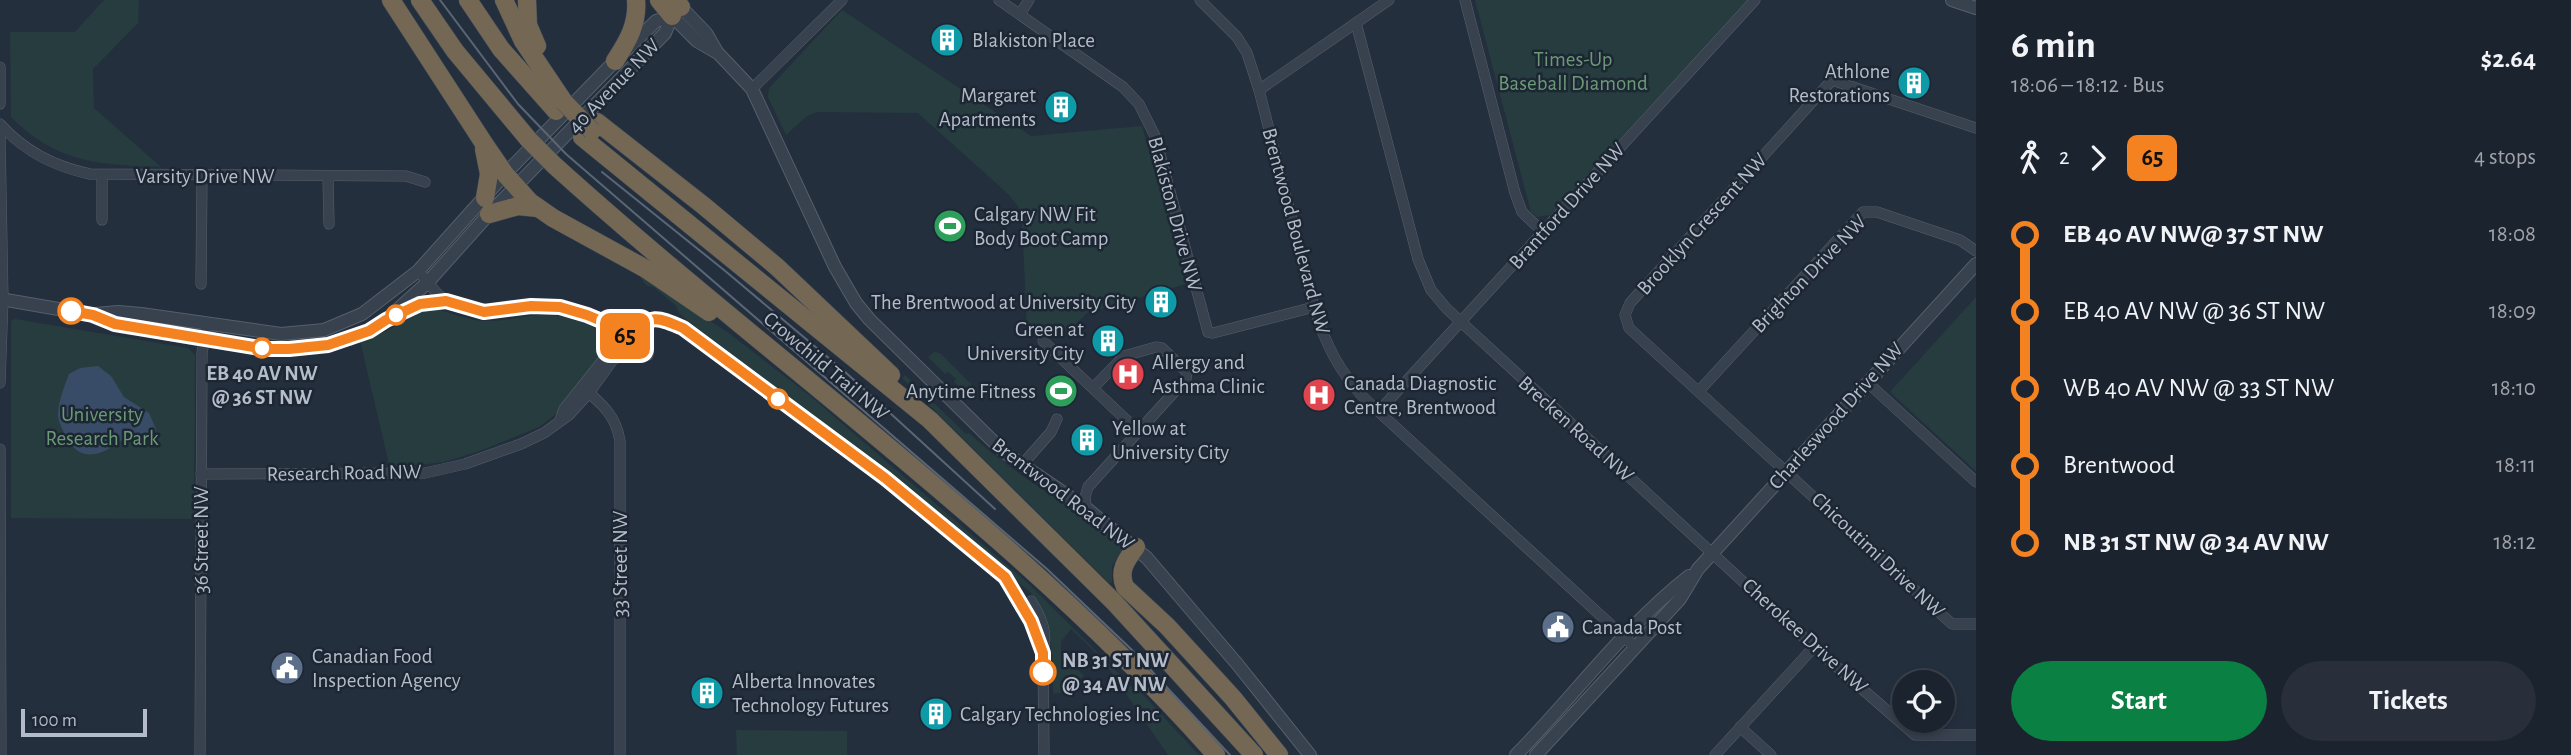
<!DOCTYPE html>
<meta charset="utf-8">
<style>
body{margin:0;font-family:"Alegreya Sans",sans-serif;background:#282f3a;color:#f1f3f6;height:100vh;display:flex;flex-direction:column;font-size:26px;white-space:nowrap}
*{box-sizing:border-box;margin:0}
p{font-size:23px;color:#a0a4aa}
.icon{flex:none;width:38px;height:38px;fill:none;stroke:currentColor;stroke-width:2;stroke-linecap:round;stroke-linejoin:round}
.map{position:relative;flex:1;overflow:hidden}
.drawer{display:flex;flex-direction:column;background:#1b232e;width:595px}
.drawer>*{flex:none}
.badge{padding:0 14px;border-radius:10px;font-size:24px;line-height:46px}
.tools{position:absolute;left:1892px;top:670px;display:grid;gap:14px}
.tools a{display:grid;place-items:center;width:63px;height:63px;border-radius:50%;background:#1b232e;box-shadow:0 4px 10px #0003,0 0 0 2px #39404a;font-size:35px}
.scale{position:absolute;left:21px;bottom:18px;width:126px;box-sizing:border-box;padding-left:7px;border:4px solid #b4bcc9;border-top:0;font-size:19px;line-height:24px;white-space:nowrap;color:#b4bcc9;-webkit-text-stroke:5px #1d2633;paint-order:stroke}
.map>.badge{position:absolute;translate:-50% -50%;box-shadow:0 0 0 4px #fff}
.legs{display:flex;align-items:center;gap:10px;height:77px;padding:0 35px;font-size:23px}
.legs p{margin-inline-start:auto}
.headline{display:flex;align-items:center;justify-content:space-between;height:119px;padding:0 35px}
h1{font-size:38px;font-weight:700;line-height:52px}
.button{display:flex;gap:14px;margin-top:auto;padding:14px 35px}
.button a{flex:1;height:80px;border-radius:42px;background:#0b8043;color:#fff;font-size:28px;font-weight:700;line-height:80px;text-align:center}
.button a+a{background:#282f3a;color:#f1f3f6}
ul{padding:0 35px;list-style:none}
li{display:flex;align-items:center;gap:24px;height:77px;font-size:26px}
li i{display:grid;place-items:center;width:10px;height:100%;margin:0 9px;background:currentColor}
li i::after{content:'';width:18px;height:18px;margin:-9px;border:5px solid;border-radius:50%;background:#1b232e}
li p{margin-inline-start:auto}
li:first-child i{background:linear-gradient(#0000 50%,currentColor 0)}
li:last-child i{background:linear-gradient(currentColor 50%,#0000 0)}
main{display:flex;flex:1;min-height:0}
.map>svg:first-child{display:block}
</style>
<main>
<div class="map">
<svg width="1976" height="755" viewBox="0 0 1976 755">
<rect width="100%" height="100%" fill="#242f3e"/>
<g fill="#263c3f">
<path d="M104,0H139L138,23L93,69L94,108L161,167C100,165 56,163 11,117L10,32H75Z"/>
<polygon points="1475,0 1748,0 1550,215 1537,217 1531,212"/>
<polygon points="842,10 1031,136 1142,126 1186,284 1087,313 1071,329 1066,329 1061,334 1045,329 1027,330 1022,219 1018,206 1007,193 918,113 818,112 807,116 786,135 768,97 769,88"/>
<path d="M642,275L730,334L809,395L1028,583L1132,687L1135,686L1199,755H1168L1102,659L1071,629L1061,642V653L1084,676L1060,693L1053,694C1053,659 1054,624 1031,593L889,474L772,389L705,335L679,313L676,306L654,287L647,286L640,277Z"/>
<polygon points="1976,297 1976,471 1890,392"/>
<path d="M437,309C452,314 469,320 485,321C503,322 521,316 539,315C565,314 590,322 610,338L611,344L557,413L539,427L477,452L444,462L390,468L360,341L385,332L424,310Z"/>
<polygon points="15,319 188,348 195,355 194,519 11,518 11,321"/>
<polygon points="934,352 940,353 971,384 971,389 967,394 954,382 956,379 948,372 945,374 928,357"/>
<path d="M905,375L966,434L969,433C1015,477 1073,505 1122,547L1123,549L1112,566V582L1110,584L902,378Z"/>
<polygon points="736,730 847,731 847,755 737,755"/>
</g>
<path fill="#394c67" d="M98,366L111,376L124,397L149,413L156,429L153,438H137L129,434C108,453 82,467 66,437C63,430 59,424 58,416C58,401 64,388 69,374L80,368Z"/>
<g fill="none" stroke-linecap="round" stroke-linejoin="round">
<defs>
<g id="minor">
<polyline points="999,0 1123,87 1139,104 1155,136 1208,332 1213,333 1314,307"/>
<path d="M1200,0L1237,37L1247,53L1259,90L1314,307C1325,343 1339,372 1366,400L1635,647"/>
<polyline points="1465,0 1515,193 1522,212 1542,231"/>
<polyline points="1020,14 1029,0"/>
<polyline points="1356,23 1418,259 1431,290 1447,309 1814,647 1915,735 1976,735"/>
<polyline points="0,67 0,104"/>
<polyline points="752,89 842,0"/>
<polyline points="1259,90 1389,0"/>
<path d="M0,124C24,151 56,167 90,174L406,176L425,182"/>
<polyline points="1976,128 1832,80 1630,303 1625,315 1629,328 1952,624 1976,624"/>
<polyline points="0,137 3,299 0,383"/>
<polyline points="102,175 102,220"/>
<polyline points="328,177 329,224"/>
<path d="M418,271C427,281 437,296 448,302C477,317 504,308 533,306C566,304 599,317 625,336"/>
<polyline points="201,284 202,176"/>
<polyline points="1043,341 1138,431"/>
<polyline points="614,359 625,355 648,355"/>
<polyline points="1867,382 1976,482"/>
<path d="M582,387C601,403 616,415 620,441V755"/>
<polyline points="1699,391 1863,212 1877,212 1960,240 1976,251"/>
<polyline points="1379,411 1755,0"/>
<polyline points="560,420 564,409 615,345 624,336"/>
<polyline points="0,449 1,755"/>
<polyline points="1021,466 1051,432 1057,419"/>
<polyline points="201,474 425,473 465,464 521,444 544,433 569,415 589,393 620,350 625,336"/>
<polyline points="1086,508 1085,497 1088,487 1186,379 1187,372 1162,348 1156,347 1124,356 1094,387"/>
<path d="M1031,601C1042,618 1048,633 1043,653L1044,755"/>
<polyline points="1022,604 1043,652"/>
<polyline points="1740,727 1771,755"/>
<polyline points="200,755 202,353 207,325"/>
<polyline points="1715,755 1814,647"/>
</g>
<g id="tertiary">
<polyline points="1952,0 1976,8"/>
<polyline points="681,7 706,33 717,52 752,89 835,267 856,303 869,319 1005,453 1086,508 1147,558 1238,665 1310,755"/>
<polyline points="672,16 697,41 716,52"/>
<polyline points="0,299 93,315 115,324 204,340 266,349 308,348 349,339 369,331 386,320 428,282 489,214 665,33 672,16 677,11"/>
<polyline points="96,314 118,312 141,314 281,334 324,330 362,314 418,271 505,174 615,61 656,21 672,16"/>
<polyline points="399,314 426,302 446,301"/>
<path d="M1516,755C1574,696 1624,627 1689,576"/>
<polyline points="1536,755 1680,599 1698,569 1976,264"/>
</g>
<g id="motorway">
<polyline points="391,0 483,142 505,174 530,202 553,218 646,269 709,312"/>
<polyline points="420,0 455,51 529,140"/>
<polyline points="468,0 501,49 556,111"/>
<polyline points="504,0 523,41 564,102"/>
<polyline points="527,0 528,25 537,46"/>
<polyline points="659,0 672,16"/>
<polyline points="675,0 681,7"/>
<path d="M615,61C628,41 638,24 636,0"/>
<polyline points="597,122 704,206 777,267 891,375"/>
<polyline points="582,137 930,420 1114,602 1254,755"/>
<polyline points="484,149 489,174 485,198"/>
<path d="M554,165C773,363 1020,533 1216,755"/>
<polyline points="489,214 518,206 538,208"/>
<path d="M1136,547C1126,560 1118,571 1125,587L1167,626L1233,698L1279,755"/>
</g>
</defs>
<use href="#minor" stroke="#565f6c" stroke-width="11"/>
<use href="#tertiary" stroke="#565f6c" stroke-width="14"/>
<use href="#motorway" stroke="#434c59" stroke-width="19"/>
<use href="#minor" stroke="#38414e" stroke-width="10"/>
<use href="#tertiary" stroke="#38414e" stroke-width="12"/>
<use href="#motorway" stroke="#746855" stroke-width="18"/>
<g stroke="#5a6575" stroke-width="2">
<polyline points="440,0 518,104 566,154 1047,569 1132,650 1230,755"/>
<polyline points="602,172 724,270 843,370 995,509"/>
</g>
<defs>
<g id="motorway-bridge">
<polyline points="564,102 592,131"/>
<polyline points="529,140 554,165"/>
</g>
</defs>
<use href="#motorway-bridge" stroke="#434c59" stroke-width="19" stroke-linecap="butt"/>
<use href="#motorway-bridge" stroke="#746855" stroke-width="18"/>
</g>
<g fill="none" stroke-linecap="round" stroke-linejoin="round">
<defs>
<path id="line-1" d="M71,311L93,315L115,324L266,349H289L328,345L369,331L386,320L420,304L446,301L484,312L531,306L560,307L587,315L611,325L625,336C653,317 651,314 683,328L885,478L1005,577L1031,621L1043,653V672"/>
</defs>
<use href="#line-1" stroke="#fff" stroke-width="16"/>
<use href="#line-1" stroke="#f58220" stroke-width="10"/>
</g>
<defs>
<symbol id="building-disc" viewBox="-11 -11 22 22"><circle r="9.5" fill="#0f9aa8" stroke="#1d2633"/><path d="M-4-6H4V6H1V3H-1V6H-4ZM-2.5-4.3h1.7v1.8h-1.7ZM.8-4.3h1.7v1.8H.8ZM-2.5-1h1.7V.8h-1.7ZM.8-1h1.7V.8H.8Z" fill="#fff"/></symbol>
<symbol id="stadium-disc" viewBox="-11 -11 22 22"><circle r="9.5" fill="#2e9e5b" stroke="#1d2633"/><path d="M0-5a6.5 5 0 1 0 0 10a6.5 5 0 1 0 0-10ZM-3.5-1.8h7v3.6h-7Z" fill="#fff"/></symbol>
<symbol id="hospital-disc" viewBox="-11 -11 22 22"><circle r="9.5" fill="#e0444e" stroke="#1d2633"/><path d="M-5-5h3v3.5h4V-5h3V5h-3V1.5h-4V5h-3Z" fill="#fff"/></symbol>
<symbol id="civic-disc" viewBox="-11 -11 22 22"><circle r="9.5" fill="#5c6f8a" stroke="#1d2633"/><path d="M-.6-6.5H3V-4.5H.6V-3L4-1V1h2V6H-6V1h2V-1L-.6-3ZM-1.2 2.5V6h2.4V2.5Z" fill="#fff"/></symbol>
</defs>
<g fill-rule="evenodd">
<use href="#building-disc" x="928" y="21" width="38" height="38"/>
<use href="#building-disc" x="1895" y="64" width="38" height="38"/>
<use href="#building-disc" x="1042" y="88" width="38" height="38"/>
<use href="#stadium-disc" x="931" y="207" width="38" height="38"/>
<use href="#building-disc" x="1142" y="283" width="38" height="38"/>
<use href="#building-disc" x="1089" y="322" width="38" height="38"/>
<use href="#hospital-disc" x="1109" y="355" width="38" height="38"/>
<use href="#stadium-disc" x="1042" y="372" width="38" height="38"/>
<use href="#hospital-disc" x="1300" y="376" width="38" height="38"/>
<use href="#building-disc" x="1068" y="421" width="38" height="38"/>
<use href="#civic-disc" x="1539" y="608" width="38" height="38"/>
<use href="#civic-disc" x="268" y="649" width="38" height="38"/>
<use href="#building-disc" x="688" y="674" width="38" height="38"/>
<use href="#building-disc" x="917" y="695" width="38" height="38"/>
</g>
<g fill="#fff" stroke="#f58220" stroke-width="3.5">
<circle cx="71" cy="311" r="12"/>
<circle cx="396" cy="315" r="9"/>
<circle cx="262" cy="348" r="9"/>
<circle cx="778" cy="399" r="9"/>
<circle cx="1043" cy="672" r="12"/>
</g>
<g text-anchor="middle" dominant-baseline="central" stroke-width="5" stroke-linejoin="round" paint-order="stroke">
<g font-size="21" fill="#b4bcc9" stroke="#1d2633" text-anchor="start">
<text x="972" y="40">Blakiston Place</text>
<text x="1890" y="71" text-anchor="end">Athlone<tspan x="1890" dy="24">Restorations</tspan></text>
<text x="1036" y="95" text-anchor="end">Margaret<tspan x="1036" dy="24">Apartments</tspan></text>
<text x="974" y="214">Calgary NW Fit<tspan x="974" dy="24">Body Boot Camp</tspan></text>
<text x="1136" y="302" text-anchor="end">The Brentwood at University City</text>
<text x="1084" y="329" text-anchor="end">Green at<tspan x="1084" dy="24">University City</tspan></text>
<text x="1152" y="362">Allergy and<tspan x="1152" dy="24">Asthma Clinic</tspan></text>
<text x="1344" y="383">Canada Diagnostic<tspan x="1344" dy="24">Centre, Brentwood</tspan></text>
<text x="1036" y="391" text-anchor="end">Anytime Fitness</text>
<text x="1112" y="428">Yellow at<tspan x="1112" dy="24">University City</tspan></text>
<text x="1582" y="627">Canada Post</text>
<text x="312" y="656">Canadian Food<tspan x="312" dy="24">Inspection Agency</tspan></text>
<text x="732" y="681">Alberta Innovates<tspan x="732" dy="24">Technology Futures</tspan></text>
<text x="960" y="714">Calgary Technologies Inc</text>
</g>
<g font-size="21" fill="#6b9a76" stroke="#1d2633">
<text x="1573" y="59">Times-Up<tspan x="1573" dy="24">Baseball Diamond</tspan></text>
<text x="102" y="414">University<tspan x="102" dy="24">Research Park</tspan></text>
</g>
<g font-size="21" fill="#b4bcc9" stroke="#1d2633">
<text transform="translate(614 86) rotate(-46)">40 Avenue NW</text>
<text x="205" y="176">Varsity Drive NW</text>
<text transform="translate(1567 206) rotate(-48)">Brantford Drive NW</text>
<text transform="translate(1175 214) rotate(75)">Blakiston Drive NW</text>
<text transform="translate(1702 224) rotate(-48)">Brooklyn Crescent NW</text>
<text transform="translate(1296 231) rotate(75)">Brentwood Boulevard NW</text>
<text transform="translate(1809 274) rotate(-46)">Brighton Drive NW</text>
<text transform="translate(826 366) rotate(40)">Crowchild Trail NW</text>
<text transform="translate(1836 416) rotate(-48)">Charleswood Drive NW</text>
<text transform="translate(1576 429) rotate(42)">Brecken Road NW</text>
<text transform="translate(344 473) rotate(-1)">Research Road NW</text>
<text transform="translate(1063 494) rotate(37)">Brentwood Road NW</text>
<text transform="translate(201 540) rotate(-90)">36 Street NW</text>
<text transform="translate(1878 555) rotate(43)">Chicoutimi Drive NW</text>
<text transform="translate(620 564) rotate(-90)">33 Street NW</text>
<text transform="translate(1805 636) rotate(42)">Cherokee Drive NW</text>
</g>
<g font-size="21" font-weight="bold" fill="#b4bcc9" stroke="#1d2633">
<text x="262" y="373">EB 40 AV NW<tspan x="262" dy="24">@ 36 ST NW</tspan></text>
<text x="1062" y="660" text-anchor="start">NB 31 ST NW<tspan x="1062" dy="24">@ 34 AV NW</tspan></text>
</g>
</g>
</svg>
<div class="tools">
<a><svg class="icon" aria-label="locate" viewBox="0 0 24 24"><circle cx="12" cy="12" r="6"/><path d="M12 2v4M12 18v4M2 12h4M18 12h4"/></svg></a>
</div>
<div class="scale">100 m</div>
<b class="badge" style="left:625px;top:336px;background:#f58220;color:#111">65</b>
</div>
<section class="drawer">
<div class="headline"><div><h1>6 min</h1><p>18:06 – 18:12 · Bus</p></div><b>$2.64</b></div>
<div class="legs"><svg class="icon" aria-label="walk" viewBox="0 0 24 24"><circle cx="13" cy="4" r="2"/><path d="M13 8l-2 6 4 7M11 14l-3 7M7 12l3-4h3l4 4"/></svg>2<svg class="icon" aria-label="forward" viewBox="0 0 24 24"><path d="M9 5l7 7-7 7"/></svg><b class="badge" style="background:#f58220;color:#111">65</b><p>4 stops</p></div>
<ul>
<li><i style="color:#f58220"></i><b>EB 40 AV NW@ 37 ST NW</b><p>18:08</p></li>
<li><i style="color:#f58220"></i><span>EB 40 AV NW @ 36 ST NW</span><p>18:09</p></li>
<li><i style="color:#f58220"></i><span>WB 40 AV NW @ 33 ST NW</span><p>18:10</p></li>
<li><i style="color:#f58220"></i><span>Brentwood</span><p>18:11</p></li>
<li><i style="color:#f58220"></i><b>NB 31 ST NW @ 34 AV NW</b><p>18:12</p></li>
</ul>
<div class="button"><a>Start</a><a>Tickets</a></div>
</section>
</main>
